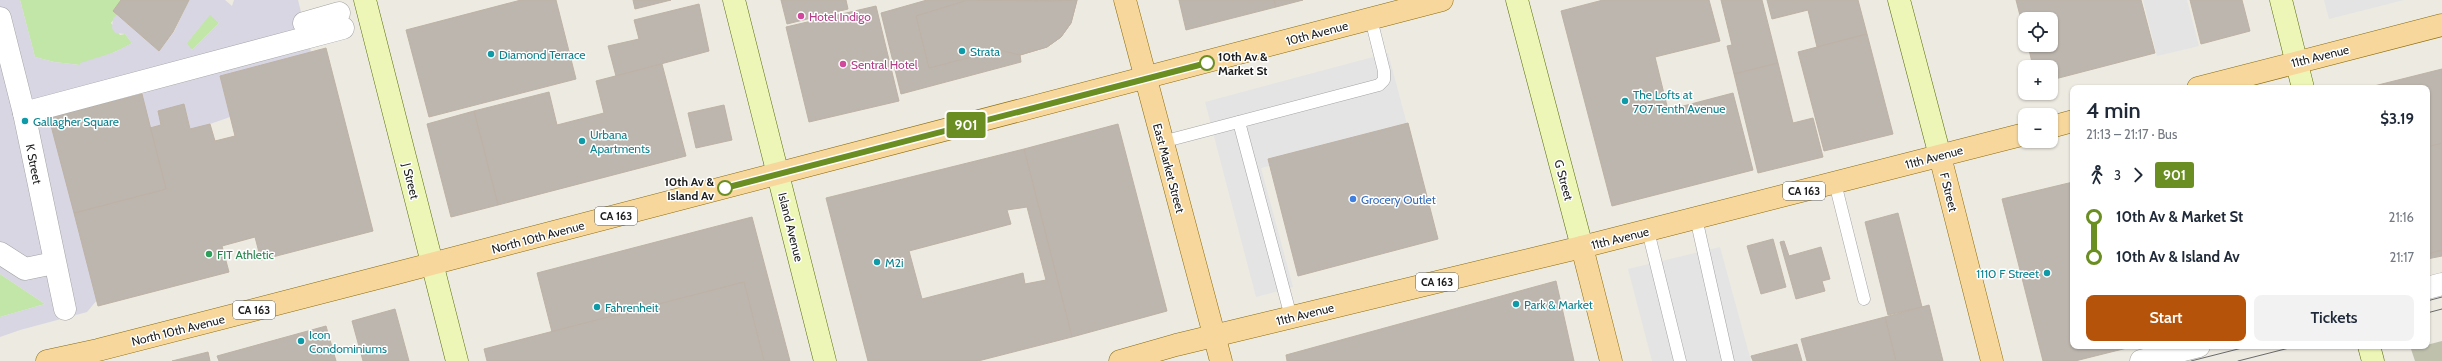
<!DOCTYPE html>
<meta charset="utf-8">
<style>
body{margin:0;font-family:Cabin,sans-serif;background:#f2f2f3;color:#1f2937;height:100vh;display:flex;flex-direction:column;font-size:15px;white-space:nowrap}
*{box-sizing:border-box;margin:0}
p{font-size:13px;color:#747a83}
.icon{flex:none;width:22px;height:22px;fill:none;stroke:currentColor;stroke-width:2;stroke-linecap:round;stroke-linejoin:round}
.map{position:relative;flex:1;overflow:hidden}
.details{position:absolute;left:2070px;top:85px;width:360px;height:264px;display:flex;flex-direction:column;background:#fff;border-radius:8px;box-shadow:0 1px 3px #0004}
.details>*{flex:none}
.badge{padding:0 8px;border-radius:3px;font-size:14px;line-height:26px}
.buttons{position:absolute;left:2018px;top:12px;display:grid;gap:8px}
.buttons a{display:grid;place-items:center;width:40px;height:40px;border-radius:8px;background:#fff;box-shadow:0 1px 3px #0004;font-size:20px}
.map>.badge{position:absolute;translate:-50% -50%;box-shadow:0 0 0 2px #fff}
.legs{display:flex;align-items:center;gap:6px;height:44px;padding:0 16px;font-size:13px}
.legs p{margin-inline-start:auto}
.overview{display:flex;align-items:center;justify-content:space-between;height:68px;padding:0 16px}
h1{font-size:22px;font-weight:600;line-height:30px}
.action{display:flex;gap:8px;margin-top:auto;padding:8px 16px}
.action a{flex:1;height:46px;border-radius:8px;background:#b45309;color:#fff;font-size:16px;font-weight:600;line-height:46px;text-align:center}
.action a+a{background:#f2f2f3;color:#1f2937}
ul{padding:0 16px;list-style:none}
li{display:flex;align-items:center;gap:14px;height:40px;font-size:15px}
li i{display:grid;place-items:center;width:6px;height:100%;margin:0 5px;background:currentColor}
li i::after{content:'';width:10px;height:10px;margin:-5px;border:3px solid;border-radius:50%;background:#fff}
li p{margin-inline-start:auto}
li:first-child i{background:linear-gradient(#0000 50%,currentColor 0)}
li:last-child i{background:linear-gradient(currentColor 50%,#0000 0)}
.map>svg:first-child{display:block}
</style>
<div class="map">
<svg width="2442" height="361" viewBox="0 0 2442 361">
<rect width="100%" height="100%" fill="#edeae1"/>
<polygon fill="#bfc1ad" points="2442,341 2442,361 2415,361 2411,349"/>
<g fill="#c1e6a8">
<path d="M20,0H121L117,15L111,23L120,35L125,34L132,43C115,54 96,58 80,65L54,62L35,57Z"/>
<polygon points="210,14 219,23 192,50 186,44"/>
<polygon points="0,274 45,304 0,317"/>
</g>
<g fill="#e4e4e4">
<polygon points="2143,0 2187,0 2199,46 2157,56"/>
<polygon points="2324,0 2404,0 2329,19"/>
<polygon points="1388,53 1408,128 1261,168 1293,287 1256,297 1205,102"/>
<polygon points="1720,247 1751,361 1652,361 1628,269"/>
</g>
<path fill="#d7d6e2" fill-rule="evenodd" d="M0,0H20L35,57L54,62L80,65V63L115,52L132,43L125,34L115,33L112,28L113,18L117,15L159,51L174,32L189,0H225L232,6L234,0H298L311,52L220,76L230,117L210,124L190,129L184,105L158,111L161,125L150,128L141,94L50,118L97,300L87,312L20,330L0,337V317L45,304L0,274ZM210,15L219,23L192,50L187,43Z"/>
<g fill="#bdb6ae" stroke="#bdb2a5" fill-rule="evenodd">
<polygon points="121,0 189,0 173,32 159,51 113,11"/>
<polygon points="521,0 556,0 576,79 429,117 406,30"/>
<polygon points="633,0 671,0 635,9"/>
<polygon points="781,0 846,0 848,9 787,24"/>
<polygon points="927,0 1077,0 1071,23 1061,37 1047,47 1020,55 1021,62 901,94 881,13"/>
<polygon points="968,0 1051,1 1077,0 1071,23 1061,37 1047,47 1020,55 999,50 929,68 916,16"/>
<polygon points="1179,0 1274,0 1276,7 1186,30"/>
<polygon points="1274,0 1303,0 1276,7"/>
<polygon points="1603,0 1709,0 1720,41 1655,57 1668,110 1733,93 1753,170 1612,206 1561,11"/>
<polygon points="1721,0 1762,0 1778,63 1734,74 1727,46 1732,45"/>
<polygon points="1767,0 1858,0 1867,34 1817,47 1808,10 1772,19"/>
<polygon points="2016,0 2141,0 2155,53 2051,80 2051,67 2033,67 2028,45 2051,45 2051,19 2025,19 2025,35"/>
<polygon points="2190,0 2242,0 2250,31 2201,44"/>
<polygon points="699,4 709,51 616,76 608,46 639,39 634,20"/>
<polygon points="876,6 899,101 809,122 786,27"/>
<polygon points="1867,34 1893,134 1824,151 1798,52"/>
<polygon points="326,48 373,231 261,260 255,237 222,246 229,272 98,306 74,213 166,189 150,128 161,125 158,111 184,104 190,129 210,124 215,141 235,136 220,76"/>
<polygon points="1778,63 1793,123 1813,118 1823,157 1758,173 1734,74"/>
<polygon points="662,64 686,156 498,205 474,111 549,92 557,125 604,113 596,81"/>
<polygon points="2442,69 2442,256 2427,259 2427,88 2366,88"/>
<polygon points="142,94 166,189 74,213 49,118"/>
<polygon points="724,105 732,140 696,148 688,113"/>
<polygon points="474,111 498,205 451,217 427,124"/>
<polygon points="1408,123 1438,239 1298,276 1268,159"/>
<polygon points="1118,124 1167,311 1072,337 1024,149"/>
<polygon points="2442,143 2442,250 2427,254 2427,147"/>
<path d="M1024,149L1072,337L978,361H868L826,198ZM1027,207L1046,280L1025,284L1023,273L922,299L909,251L1011,224L1007,210Z"/>
<polygon points="2073,182 2073,346 2135,346 2075,361 2043,361 2002,199"/>
<polygon points="1898,213 1922,307 1888,315 1865,222"/>
<polygon points="752,217 790,361 764,361 744,282 552,332 537,273"/>
<polygon points="1773,239 1786,287 1761,294 1747,246"/>
<polygon points="1784,241 1789,256 1821,247 1830,279 1822,281 1825,291 1796,299 1780,242"/>
<polygon points="1556,281 1574,361 1287,361 1286,355"/>
<polygon points="744,282 764,361 487,361 484,349"/>
<polygon points="1929,305 1943,361 1896,361 1885,317"/>
<polygon points="395,309 409,361 363,361 352,321"/>
<polygon points="1885,317 1896,361 1807,361 1801,339"/>
<polygon points="326,326 336,361 219,361 217,356"/>
<polygon points="1797,344 1802,361 1753,361 1751,356"/>
<polygon points="208,352 210,361 172,361"/>
</g>
<g fill="none" stroke-linecap="round" stroke-linejoin="round">
<defs>
<g id="lane">
<polyline points="1239,122 1291,317"/>
<polyline points="1162,142 1379,85 1384,80 1384,71 1371,19"/>
<polyline points="1835,183 1864,299"/>
<polyline points="1696,218 1728,361"/>
<polyline points="1648,231 1680,361"/>
</g>
<g id="street">
<polyline points="0,18 24,113 65,309"/>
<polyline points="304,23 339,13"/>
<polyline points="24,113 343,28"/>
<polyline points="0,253 25,269 54,263"/>
<polyline points="2427,288 2442,284"/>
<polyline points="2141,361 2199,346"/>
</g>
<g id="secondary">
<polyline points="365,0 457,361"/>
<polyline points="734,0 825,361"/>
<polyline points="1517,0 1582,247"/>
<polyline points="1899,0 1940,156"/>
<polyline points="2281,0 2303,88"/>
<polyline points="2369,346 2373,361"/>
</g>
<g id="primary">
<polyline points="1125,0 1221,361"/>
<polyline points="2198,88 2442,25"/>
<polyline points="2051,127 2073,121"/>
<polyline points="1940,156 1992,361"/>
<polyline points="1582,247 1611,361"/>
<polyline points="47,361 98,350 393,274 1442,0"/>
<polyline points="1120,361 1176,345 1582,247 2025,134"/>
</g>
</defs>
<use href="#lane" stroke="#a3a3a3" stroke-width="13"/>
<use href="#street" stroke="#a3a3a3" stroke-width="23"/>
<use href="#secondary" stroke="#596c09" stroke-width="23"/>
<use href="#primary" stroke="#8d6c06" stroke-width="23"/>
<use href="#lane" stroke="#fff" stroke-width="12"/>
<use href="#street" stroke="#fff" stroke-width="22"/>
<use href="#secondary" stroke="#edf6b6" stroke-width="22"/>
<use href="#primary" stroke="#f7d79c" stroke-width="22"/>
<g stroke="#6a6a6a" stroke-width="1">
<polyline points="2427,301 2442,297"/>
<polyline points="2427,313 2442,309"/>
<polyline points="2191,361 2250,346"/>
<polyline points="2238,361 2297,346"/>
</g>
</g>
<g fill="none" stroke-linecap="round" stroke-linejoin="round">
<defs>
<polyline id="line-1" points="725,188 1207,63"/>
</defs>
<use href="#line-1" stroke="#fff" stroke-width="9"/>
<use href="#line-1" stroke="#6b8e23" stroke-width="6"/>
</g>
<g fill="#d1479c" stroke="#fff" stroke-width="1.5">
<circle cx="801" cy="16" r="4"/>
<circle cx="843" cy="64" r="4"/>
</g>
<g fill="#0f9aa8" stroke="#fff" stroke-width="1.5">
<circle cx="962" cy="51" r="4"/>
<circle cx="491" cy="54" r="4"/>
<circle cx="1625" cy="101" r="4"/>
<circle cx="25" cy="121" r="4"/>
<circle cx="582" cy="141" r="4"/>
<circle cx="877" cy="262" r="4"/>
<circle cx="2047" cy="273" r="4"/>
<circle cx="1516" cy="304" r="4"/>
<circle cx="597" cy="307" r="4"/>
<circle cx="301" cy="341" r="4"/>
</g>
<g fill="#fff" stroke="#6b8e23" stroke-width="2">
<circle cx="1207" cy="63" r="7"/>
<circle cx="725" cy="188" r="7"/>
</g>
<circle fill="#3f7fe0" stroke="#fff" stroke-width="1.5" cx="1353" cy="199" r="4"/>
<circle fill="#2e9e5b" stroke="#fff" stroke-width="1.5" cx="209" cy="254" r="4"/>
<g text-anchor="middle" dominant-baseline="central" stroke-width="3" stroke-linejoin="round" paint-order="stroke">
<g fill="#fff" stroke="#606060" stroke-width="1">
<rect x="1783" y="182" width="42" height="18" rx="3"/>
<rect x="595" y="207" width="42" height="18" rx="3"/>
<rect x="1416" y="273" width="42" height="18" rx="3"/>
<rect x="233" y="301" width="42" height="18" rx="3"/>
</g>
<g font-size="11" font-weight="bold" fill="#1c1c1c">
<text x="1804" y="191">CA 163</text>
<text x="616" y="216">CA 163</text>
<text x="1437" y="282">CA 163</text>
<text x="254" y="310">CA 163</text>
</g>
<g font-size="12" fill="#b23c85" stroke="#fff" text-anchor="start">
<text x="809" y="16">Hotel Indigo</text>
<text x="851" y="64">Sentral Hotel</text>
</g>
<g font-size="12" fill="#1c1c1c" stroke="#fff">
<text transform="translate(1317 33) rotate(-15)">10th Avenue</text>
<text transform="translate(2320 56) rotate(-14)">11th Avenue</text>
<text transform="translate(1934 157) rotate(-15)">11th Avenue</text>
<text transform="translate(34 164) rotate(79)">K Street</text>
<text transform="translate(1169 168) rotate(75)">East Market Street</text>
<text transform="translate(1564 180) rotate(75)">G Street</text>
<text transform="translate(411 181) rotate(76)">J Street</text>
<text transform="translate(1949 192) rotate(76)">F Street</text>
<text transform="translate(791 227) rotate(76)">Island Avenue</text>
<text transform="translate(538 237) rotate(-15)">North 10th Avenue</text>
<text transform="translate(1620 238) rotate(-14)">11th Avenue</text>
<text transform="translate(1305 314) rotate(-14)">11th Avenue</text>
<text transform="translate(178 330) rotate(-14)">North 10th Avenue</text>
</g>
<g font-size="12" fill="#0d838f" stroke="#fff" text-anchor="start">
<text x="970" y="51">Strata</text>
<text x="499" y="54">Diamond Terrace</text>
<text x="1633" y="94">The Lofts at<tspan x="1633" dy="14">707 Tenth Avenue</tspan></text>
<text x="33" y="121">Gallagher Square</text>
<text x="590" y="134">Urbana<tspan x="590" dy="14">Apartments</tspan></text>
<text x="885" y="262">M2i</text>
<text x="2039" y="273" text-anchor="end">1110 F Street</text>
<text x="1524" y="304">Park &amp; Market</text>
<text x="605" y="307">Fahrenheit</text>
<text x="309" y="334">Icon<tspan x="309" dy="14">Condominiums</tspan></text>
</g>
<g font-size="12" font-weight="bold" fill="#1c1c1c" stroke="#fff" text-anchor="start">
<text x="1218" y="56">10th Av &amp;<tspan x="1218" dy="14">Market St</tspan></text>
<text x="714" y="181" text-anchor="end">10th Av &amp;<tspan x="714" dy="14">Island Av</tspan></text>
</g>
<g font-size="12" fill="#366cbe" stroke="#fff" text-anchor="start">
<text x="1361" y="199">Grocery Outlet</text>
</g>
<g font-size="12" fill="#27864d" stroke="#fff" text-anchor="start">
<text x="217" y="254">FIT Athletic</text>
</g>
</g>
</svg>
<div class="buttons">
<a><svg class="icon" aria-label="locate" viewBox="0 0 24 24"><circle cx="12" cy="12" r="6"/><path d="M12 2v4M12 18v4M2 12h4M18 12h4"/></svg></a>
<a>+</a>
<a>−</a>
</div>
<b class="badge" style="left:966px;top:125px;background:#6b8e23;color:#fff">901</b>
<section class="details">
<div class="overview"><div><h1>4 min</h1><p>21:13 – 21:17 · Bus</p></div><b>$3.19</b></div>
<div class="legs"><svg class="icon" aria-label="walk" viewBox="0 0 24 24"><circle cx="13" cy="4" r="2"/><path d="M13 8l-2 6 4 7M11 14l-3 7M7 12l3-4h3l4 4"/></svg>3<svg class="icon" aria-label="forward" viewBox="0 0 24 24"><path d="M9 5l7 7-7 7"/></svg><b class="badge" style="background:#6b8e23;color:#fff">901</b></div>
<ul>
<li><i style="color:#6b8e23"></i><b>10th Av &amp; Market St</b><p>21:16</p></li>
<li><i style="color:#6b8e23"></i><b>10th Av &amp; Island Av</b><p>21:17</p></li>
</ul>
<div class="action"><a>Start</a><a>Tickets</a></div>
</section>
</div>
